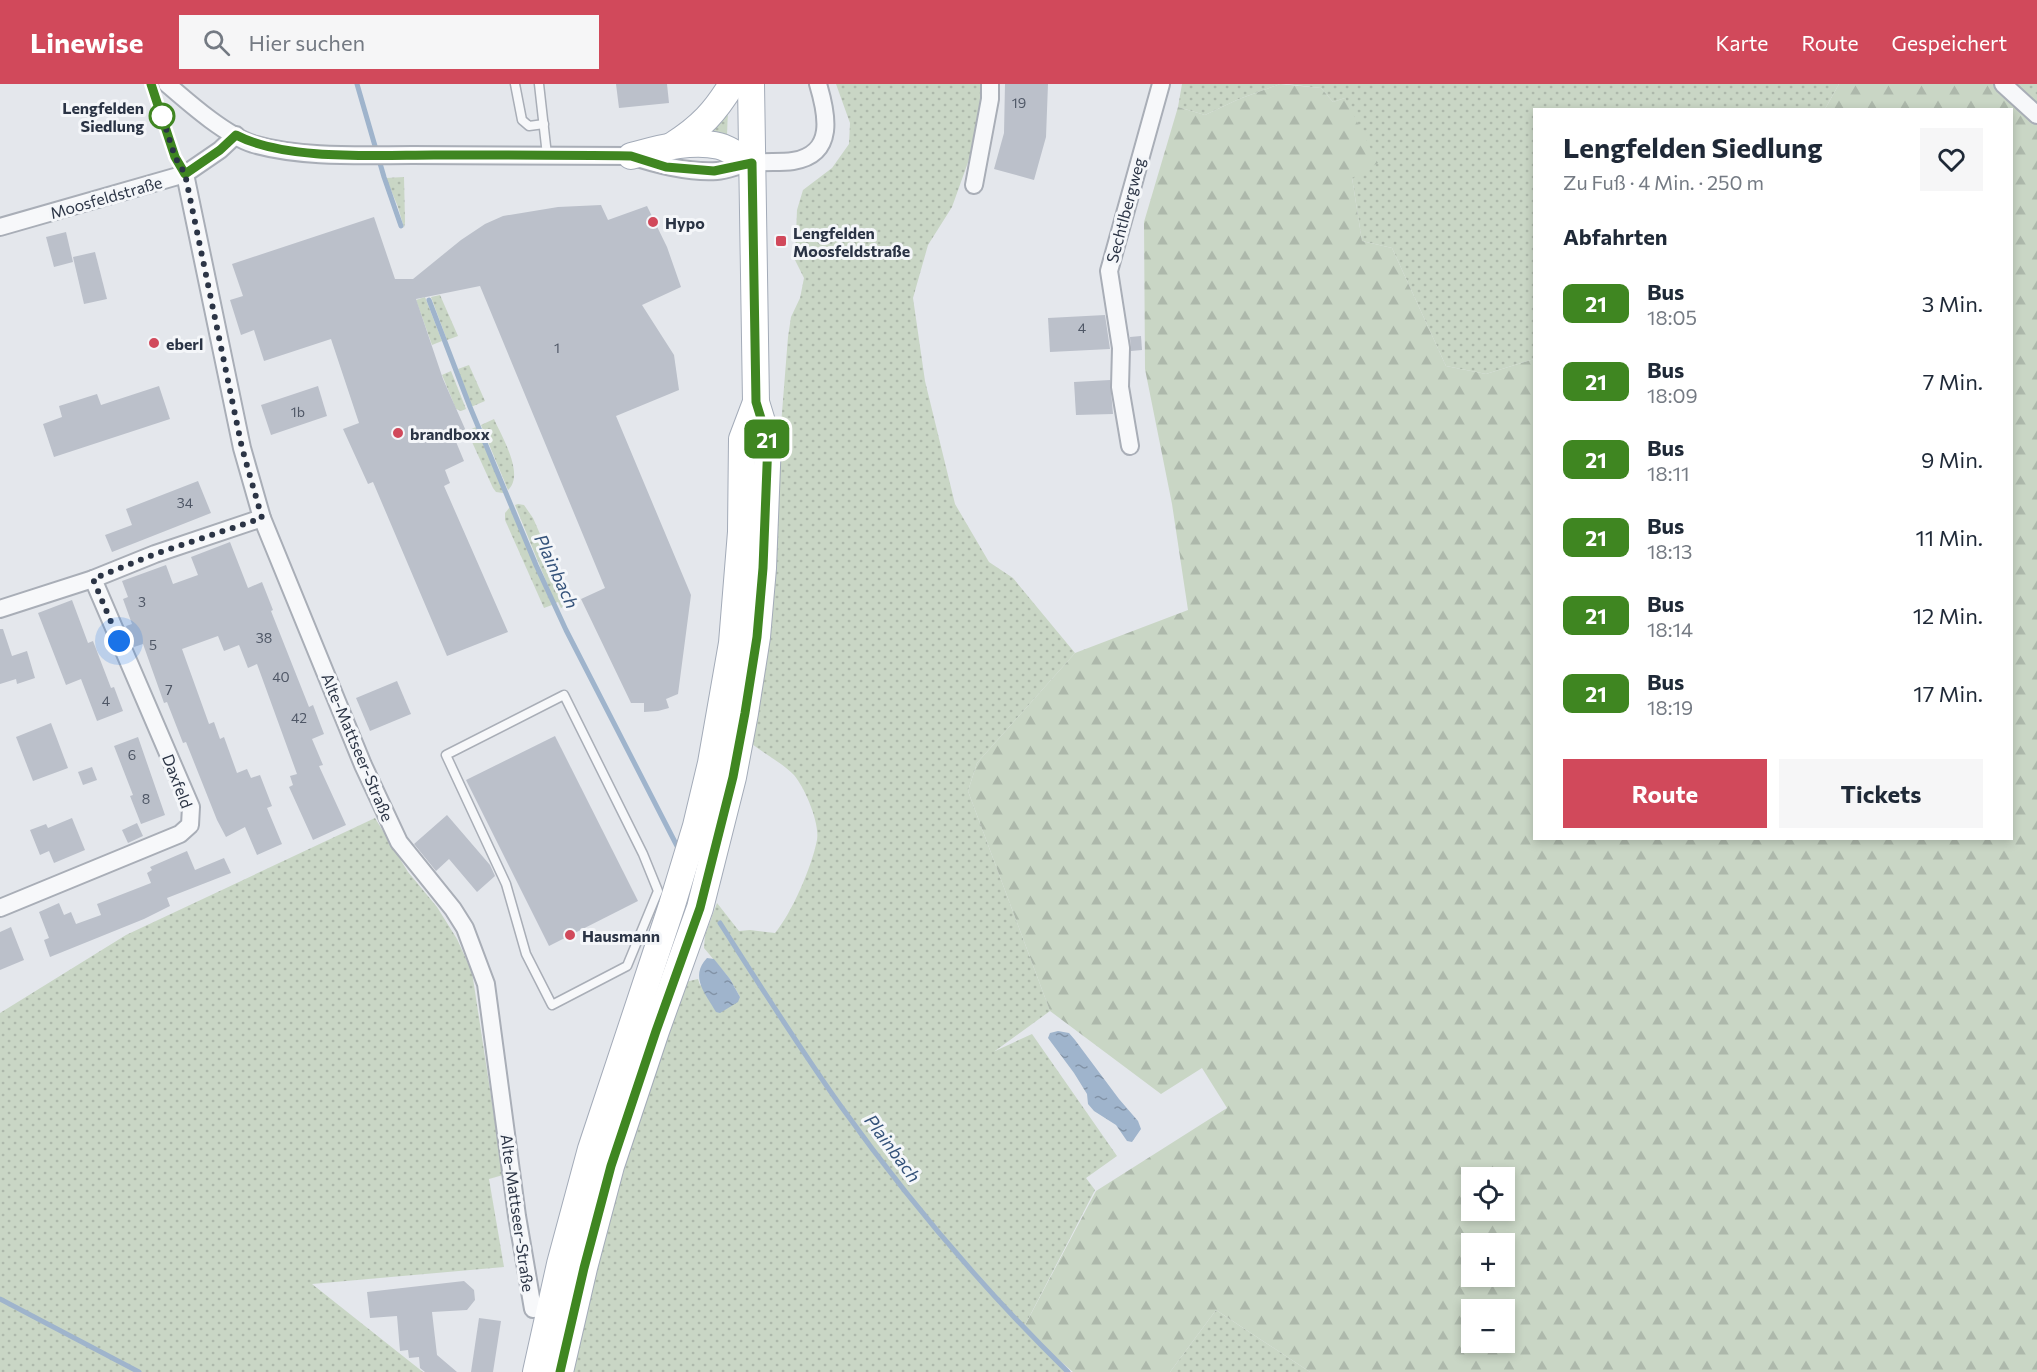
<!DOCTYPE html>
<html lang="de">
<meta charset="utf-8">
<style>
body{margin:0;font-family:Commissioner,sans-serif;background:#f6f6f7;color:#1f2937;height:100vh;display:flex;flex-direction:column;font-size:22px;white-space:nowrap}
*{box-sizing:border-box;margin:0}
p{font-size:20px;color:#747a83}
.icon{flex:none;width:33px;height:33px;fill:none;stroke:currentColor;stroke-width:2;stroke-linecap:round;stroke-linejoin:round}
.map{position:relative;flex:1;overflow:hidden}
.side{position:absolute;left:1533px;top:24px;width:480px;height:732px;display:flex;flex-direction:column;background:#fff;border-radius:0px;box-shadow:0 3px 9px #0003}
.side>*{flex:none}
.badge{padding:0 12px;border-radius:9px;font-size:21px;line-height:39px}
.buttons{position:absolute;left:1461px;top:1083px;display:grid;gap:12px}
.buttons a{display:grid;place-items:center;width:54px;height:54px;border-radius:0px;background:#fff;box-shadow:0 3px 9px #0003;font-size:30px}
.you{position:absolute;width:30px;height:30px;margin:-15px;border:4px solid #fff;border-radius:50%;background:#1a73e8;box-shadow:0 0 0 9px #1a73e833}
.map>.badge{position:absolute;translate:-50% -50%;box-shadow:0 0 0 3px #fff}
h2{padding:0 30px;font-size:22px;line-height:54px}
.round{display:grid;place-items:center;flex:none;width:63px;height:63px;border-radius:0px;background:#f6f6f7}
.headline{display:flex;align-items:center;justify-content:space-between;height:102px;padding:0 30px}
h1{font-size:28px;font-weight:700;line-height:45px}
.button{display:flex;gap:12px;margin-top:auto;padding:12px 30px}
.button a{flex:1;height:69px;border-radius:0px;background:#d1495b;color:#fff;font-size:24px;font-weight:700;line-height:69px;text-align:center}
.button a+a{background:#f6f6f7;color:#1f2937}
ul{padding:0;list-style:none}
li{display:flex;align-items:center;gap:18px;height:78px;padding:0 30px}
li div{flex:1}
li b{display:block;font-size:22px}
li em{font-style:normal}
li .badge{min-width:66px;font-weight:700;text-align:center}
header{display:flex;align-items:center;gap:36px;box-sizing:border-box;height:84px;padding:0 30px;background:#d1495b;color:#fff}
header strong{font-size:28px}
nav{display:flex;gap:33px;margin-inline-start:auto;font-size:21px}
.search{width:420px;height:54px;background:#f6f6f7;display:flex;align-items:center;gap:15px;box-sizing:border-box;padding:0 21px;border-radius:0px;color:#747a83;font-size:22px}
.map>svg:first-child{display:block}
</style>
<header>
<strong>Linewise</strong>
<div class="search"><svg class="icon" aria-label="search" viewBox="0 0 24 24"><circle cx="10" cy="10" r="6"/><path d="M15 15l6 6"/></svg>Hier suchen</div>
<nav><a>Karte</a><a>Route</a><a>Gespeichert</a></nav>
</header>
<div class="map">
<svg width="2037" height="1288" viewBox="0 0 2037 1288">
<defs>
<pattern id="grass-dots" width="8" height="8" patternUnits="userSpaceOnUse" patternTransform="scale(1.5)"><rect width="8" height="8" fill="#c9d6c5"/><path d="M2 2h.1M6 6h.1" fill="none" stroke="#adb8ab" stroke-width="1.8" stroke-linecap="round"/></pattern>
<pattern id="forest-firs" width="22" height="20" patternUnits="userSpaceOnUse" patternTransform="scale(1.5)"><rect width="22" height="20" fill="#c9d6c5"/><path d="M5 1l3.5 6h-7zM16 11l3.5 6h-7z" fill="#adb8ab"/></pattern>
<pattern id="water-ripples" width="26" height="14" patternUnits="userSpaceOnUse" patternTransform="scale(1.5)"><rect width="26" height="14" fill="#9fb4cc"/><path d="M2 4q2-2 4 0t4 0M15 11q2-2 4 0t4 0" fill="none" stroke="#8293a7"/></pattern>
</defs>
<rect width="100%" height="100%" fill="#e4e7ec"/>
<g fill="url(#grass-dots)">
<path d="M836,0H984L976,56L952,123L928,161L913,214L925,297L955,420L989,478L1013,494L1075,569L977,679L968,707L1050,927L995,967L1032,950L1117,1072L1086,1094L1095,1106L1023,1245L1066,1288H572L597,1177L634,1053L685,898L698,895L700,901L740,913L730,895L704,864L705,851L717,819L739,847L750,846L775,849C792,829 812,782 817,756C820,739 805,704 794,691C782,679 765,670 752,660L772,512L779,418L781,341L788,253L791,233L800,214L804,194L795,176L797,126L803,106L832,84L849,60L850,39Z"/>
<polygon points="1182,0 1280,0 1239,15 1205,31 1178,23"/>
<polygon points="1286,0 1839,0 1825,25 1534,26 1534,275 1486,290 1446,282 1392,164 1362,157 1352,94 1345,14 1333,18 1321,4"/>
<polygon points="2010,0 2037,0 2037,22"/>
<polygon points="728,25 727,51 704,53"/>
<polygon points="404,93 405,138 404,144 398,123 386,94"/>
<polygon points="440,211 458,252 447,256 431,213"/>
<polygon points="425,213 442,257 432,261 416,216"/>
<polygon points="469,281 485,317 471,323 458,285"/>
<polygon points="451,287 466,325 461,327 456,325 442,291"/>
<path d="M494,335C502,353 525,391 508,406L481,341Z"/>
<polygon points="476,343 504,408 503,409 496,408 493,404 467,347"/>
<polygon points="518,420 524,421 533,434 568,514 567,521 561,524 558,518 555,519 515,421"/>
<polygon points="510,423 552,521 544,524 505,436 505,429"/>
<polygon points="375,734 408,788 437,823 457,855 472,888 503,1091 489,1095 504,1183 312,1200 423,1288 0,1288 0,929 126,851"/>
<polygon points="1216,1226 1310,1288 1170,1288"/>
</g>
<path fill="url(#forest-firs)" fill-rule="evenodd" d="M1280,0L1321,4L1333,18L1345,14L1378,79L1352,94L1362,157L1392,164L1446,282L1486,290L1534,275V754H2012V26L1825,25L1839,0H2010L2037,22V1288H1310L1216,1226L1170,1288H1073L1023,1245L1096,1107L1227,1024L1202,984L1161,1010L1050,927L968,707L977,679L1075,569L1188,526L1172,420L1145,285L1144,138L1178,23L1205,31L1239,15ZM1472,1094H1504V1126H1472ZM1472,1160H1504V1192H1472ZM1472,1226H1504V1258H1472Z"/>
<g fill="url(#water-ripples)">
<path d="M707,874L714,875L730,895L740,913L738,918L720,929L716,928C706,910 689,893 707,874Z"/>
<polygon points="1058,947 1069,949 1075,956 1119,1015 1138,1037 1141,1045 1132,1058 1127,1057 1116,1041 1094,1027 1088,1020 1087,1010 1074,989 1048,954 1050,949"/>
</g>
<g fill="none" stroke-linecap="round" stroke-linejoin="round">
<g stroke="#9fb4cc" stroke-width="5">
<polyline points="357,0 384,93 401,142"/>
<polyline points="429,216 470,323 536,481 566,546 677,762"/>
<path d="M720,839C759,900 798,962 840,1021C908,1116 985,1207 1068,1288"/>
<polyline points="0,1215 139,1288"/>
</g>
</g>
<g fill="#bbc0ca">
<polygon points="616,0 667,0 669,19 619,24"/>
<polygon points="1005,0 1048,0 1046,53 1034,96 994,85 1004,49"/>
<polygon points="601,121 608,136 647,122 667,163 681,203 642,221 674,271 679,306 616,332 691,511 678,610 666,615 669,624 658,627 644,628 644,619 631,619 581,515 605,504 480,202 416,215 443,295 466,347 454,353 464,377 445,386 450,399 444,402 508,548 447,572 373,398 368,400 343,345 359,339 331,255 264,277 254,246 241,251 230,216 243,212 232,180 374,133 395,195 413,195 461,156 485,140 503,132 558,123"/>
<polygon points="66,148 73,178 54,183 46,153"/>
<polygon points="95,168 107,215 84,220 73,173"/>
<polygon points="1105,231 1110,265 1050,268 1048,234"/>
<polygon points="1141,252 1142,266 1131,267 1130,253"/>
<polygon points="1110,296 1113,330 1076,331 1074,298"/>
<polygon points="159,302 170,335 54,373 43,340 62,333 59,322 97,310 101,321"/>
<polygon points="318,302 327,332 271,351 261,321"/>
<polygon points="198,397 211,429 112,468 105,451 132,441 126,425"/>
<polygon points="230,458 248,504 262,498 273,526 271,527 309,623 313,621 324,650 312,655 323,681 319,682 346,741 313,756 289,703 293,701 290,692 297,690 257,580 248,584 239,561 224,567 218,552 182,565 209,640 214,638 220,655 224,653 237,689 247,685 251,694 260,691 272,722 267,724 282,760 257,771 245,743 226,753 217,736 186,658 183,659 167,618 164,619 143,560 134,563 126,542 132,540 123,515 128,513 122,497 166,481 173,500 198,491 191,473"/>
<polygon points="72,516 88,559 93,557 111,604 114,603 123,627 97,637 81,595 66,601 38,529"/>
<polygon points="0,545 3,545 12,572 27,567 35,594 17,600 16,595 0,600"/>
<polygon points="397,597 411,630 370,647 356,614"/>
<polygon points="51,639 68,684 33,697 16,653"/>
<polygon points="555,652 638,817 549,862 466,696"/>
<polygon points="138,653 165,731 141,740 130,712 133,711 114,662"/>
<polygon points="92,683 97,696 83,701 78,688"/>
<polygon points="447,731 490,781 495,792 477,808 449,775 436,787 414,760"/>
<polygon points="72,734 85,766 54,779 49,767 40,771 30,746 46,740 48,744"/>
<polygon points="137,739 143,752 128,759 122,746"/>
<polygon points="187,767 195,786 224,774 231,789 167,814 170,822 144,835 50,873 44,856 49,854 39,828 59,819 64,831 71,828 76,840 101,831 97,820 151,799 147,789 152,786 150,783"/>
<polygon points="11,843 24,876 0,886 0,848"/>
<polygon points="464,1197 474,1206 475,1216 467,1226 432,1228 437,1271 457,1288 425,1288 420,1284 419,1273 409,1274 408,1266 400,1267 397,1232 370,1234 367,1208"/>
<polygon points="479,1234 501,1237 493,1288 471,1288"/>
</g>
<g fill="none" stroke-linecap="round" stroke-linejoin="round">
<defs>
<g id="service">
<polyline points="151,0 175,73 185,90"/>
<polyline points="515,0 522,36 529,42 544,40"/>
<polyline points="539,0 547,71"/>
<polygon points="564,611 643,770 658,807 627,882 552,921 526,870 506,800 446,671"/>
</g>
<g id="minor">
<path d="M167,0C189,19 225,51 253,60C302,74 361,71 412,71C485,71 558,71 631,72C658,81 688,89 717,87C729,86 740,80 752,79C766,77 780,79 793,77C836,70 827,30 818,0"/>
<polyline points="2003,0 2037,31"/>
<polyline points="185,90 242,364 262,434 363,681 399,758 453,825 465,844 486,900 517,1132 533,1225"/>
<polyline points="974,101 990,15 990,0"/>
<polyline points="0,143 185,90 220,66 236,51"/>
<polyline points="1130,362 1120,303 1121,264 1109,187 1161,0"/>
<polyline points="0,525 93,495 155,470 262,434"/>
<polyline points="0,824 180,750 190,741 191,723 93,495"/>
</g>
<g id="primary">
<path d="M673,61C701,43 715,28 732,0"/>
<path d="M631,72C658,65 691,55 719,62C731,65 741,74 752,79"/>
<polyline points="536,1288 560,1180 591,1065 672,821 696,742 711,679 732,559 741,448 742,355 756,318"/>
<polyline points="560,1288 584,1184 611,1082 656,947 700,824 733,693 745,629 757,553 763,484 768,357 756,318 751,0"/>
</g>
</defs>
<use href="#service" stroke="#a9aeb7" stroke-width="11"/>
<use href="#minor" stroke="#a9aeb7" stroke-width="20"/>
<use href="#primary" stroke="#a3abb8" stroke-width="28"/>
<use href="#service" stroke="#f7f8fa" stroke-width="8"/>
<use href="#minor" stroke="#f7f8fa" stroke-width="16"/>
<use href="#primary" stroke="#fff" stroke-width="26"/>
</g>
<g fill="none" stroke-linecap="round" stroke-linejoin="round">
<defs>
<path id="line" d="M151,0L175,73L185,90L220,66L236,51C286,77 377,71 434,71C500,71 566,71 631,72L666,83L714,87L752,79L756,318L768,357L763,484L757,553L745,629L733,693L700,824L656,947L611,1082L584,1184L560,1288"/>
</defs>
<use href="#line" stroke="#fff" stroke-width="14"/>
<use href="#line" stroke="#3f8621" stroke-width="9"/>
<polyline stroke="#2b3445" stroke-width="6" stroke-dasharray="0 10.8" points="119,557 93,495 155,470 262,434 242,364 185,90 175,73 162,32"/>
</g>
<circle fill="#fff" stroke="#3f8621" stroke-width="3" cx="162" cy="32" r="12"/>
<g fill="#d1495b" stroke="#f4f6f9" stroke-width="2">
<circle cx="653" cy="138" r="6"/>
<rect x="775" y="151" width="12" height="12" rx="3"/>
<circle cx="154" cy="259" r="6"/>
<circle cx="398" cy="349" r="6"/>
<circle cx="570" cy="851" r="6"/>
</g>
<g text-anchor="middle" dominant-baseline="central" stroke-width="6" stroke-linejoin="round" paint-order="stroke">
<g font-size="14" fill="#4f5766">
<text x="1019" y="18">19</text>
<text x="1082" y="243">4</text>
<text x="557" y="263">1</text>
<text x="298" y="327">1b</text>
<text x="185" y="418">34</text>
<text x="142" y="517">3</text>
<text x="264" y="553">38</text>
<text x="153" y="560">5</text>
<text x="281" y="592">40</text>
<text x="169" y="605">7</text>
<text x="106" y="616">4</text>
<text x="299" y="633">42</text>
<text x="132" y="670">6</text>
<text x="146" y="714">8</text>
</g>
<g font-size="16" font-weight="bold" fill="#2b3445" stroke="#f4f6f9" text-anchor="end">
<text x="144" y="23">Lengfelden<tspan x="144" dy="18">Siedlung</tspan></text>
</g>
<g font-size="16" fill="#2b3445" stroke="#f4f6f9">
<text transform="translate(106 113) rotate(-16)">Moosfeldstraße</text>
<text transform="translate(1125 126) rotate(-75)">Sechtlbergweg</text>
<text transform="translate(358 663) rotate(67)">Alte-Mattseer-Straße</text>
<text transform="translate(178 697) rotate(69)">Daxfeld</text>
<text transform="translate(518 1129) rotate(82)">Alte-Mattseer-Straße</text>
</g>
<g font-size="16" font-weight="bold" fill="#2b3445" stroke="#f4f6f9" text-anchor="start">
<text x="665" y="138">Hypo</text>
<text x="793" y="148">Lengfelden<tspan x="793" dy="18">Moosfeldstraße</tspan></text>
<text x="166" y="259">eberl</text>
<text x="410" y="349">brandboxx</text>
<text x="582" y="851">Hausmann</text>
</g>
<g font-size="18" font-style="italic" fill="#34527a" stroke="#f4f6f9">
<text transform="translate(557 487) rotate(65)">Plainbach</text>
<text transform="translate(893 1064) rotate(53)">Plainbach</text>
</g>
</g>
</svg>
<div class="buttons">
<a><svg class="icon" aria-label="locate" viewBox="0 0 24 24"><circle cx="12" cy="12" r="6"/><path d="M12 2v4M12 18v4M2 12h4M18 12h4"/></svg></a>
<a>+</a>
<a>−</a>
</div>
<div class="you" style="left:119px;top:557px"></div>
<b class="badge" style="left:767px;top:355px;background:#3f8621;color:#fff">21</b>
<section class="side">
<div class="headline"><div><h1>Lengfelden Siedlung</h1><p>Zu Fuß · 4 Min. · 250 m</p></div><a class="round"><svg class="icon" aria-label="heart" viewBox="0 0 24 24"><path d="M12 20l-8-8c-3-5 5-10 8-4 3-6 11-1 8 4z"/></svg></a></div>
<h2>Abfahrten</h2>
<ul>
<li><span class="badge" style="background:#3f8621;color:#fff">21</span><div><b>Bus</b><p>18:05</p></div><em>3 Min.</em></li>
<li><span class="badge" style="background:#3f8621;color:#fff">21</span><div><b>Bus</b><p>18:09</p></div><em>7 Min.</em></li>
<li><span class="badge" style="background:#3f8621;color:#fff">21</span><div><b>Bus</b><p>18:11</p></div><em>9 Min.</em></li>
<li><span class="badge" style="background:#3f8621;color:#fff">21</span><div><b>Bus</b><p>18:13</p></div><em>11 Min.</em></li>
<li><span class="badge" style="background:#3f8621;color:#fff">21</span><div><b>Bus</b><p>18:14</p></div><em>12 Min.</em></li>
<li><span class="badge" style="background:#3f8621;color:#fff">21</span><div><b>Bus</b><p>18:19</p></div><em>17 Min.</em></li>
</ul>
<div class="button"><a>Route</a><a>Tickets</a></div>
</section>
</div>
